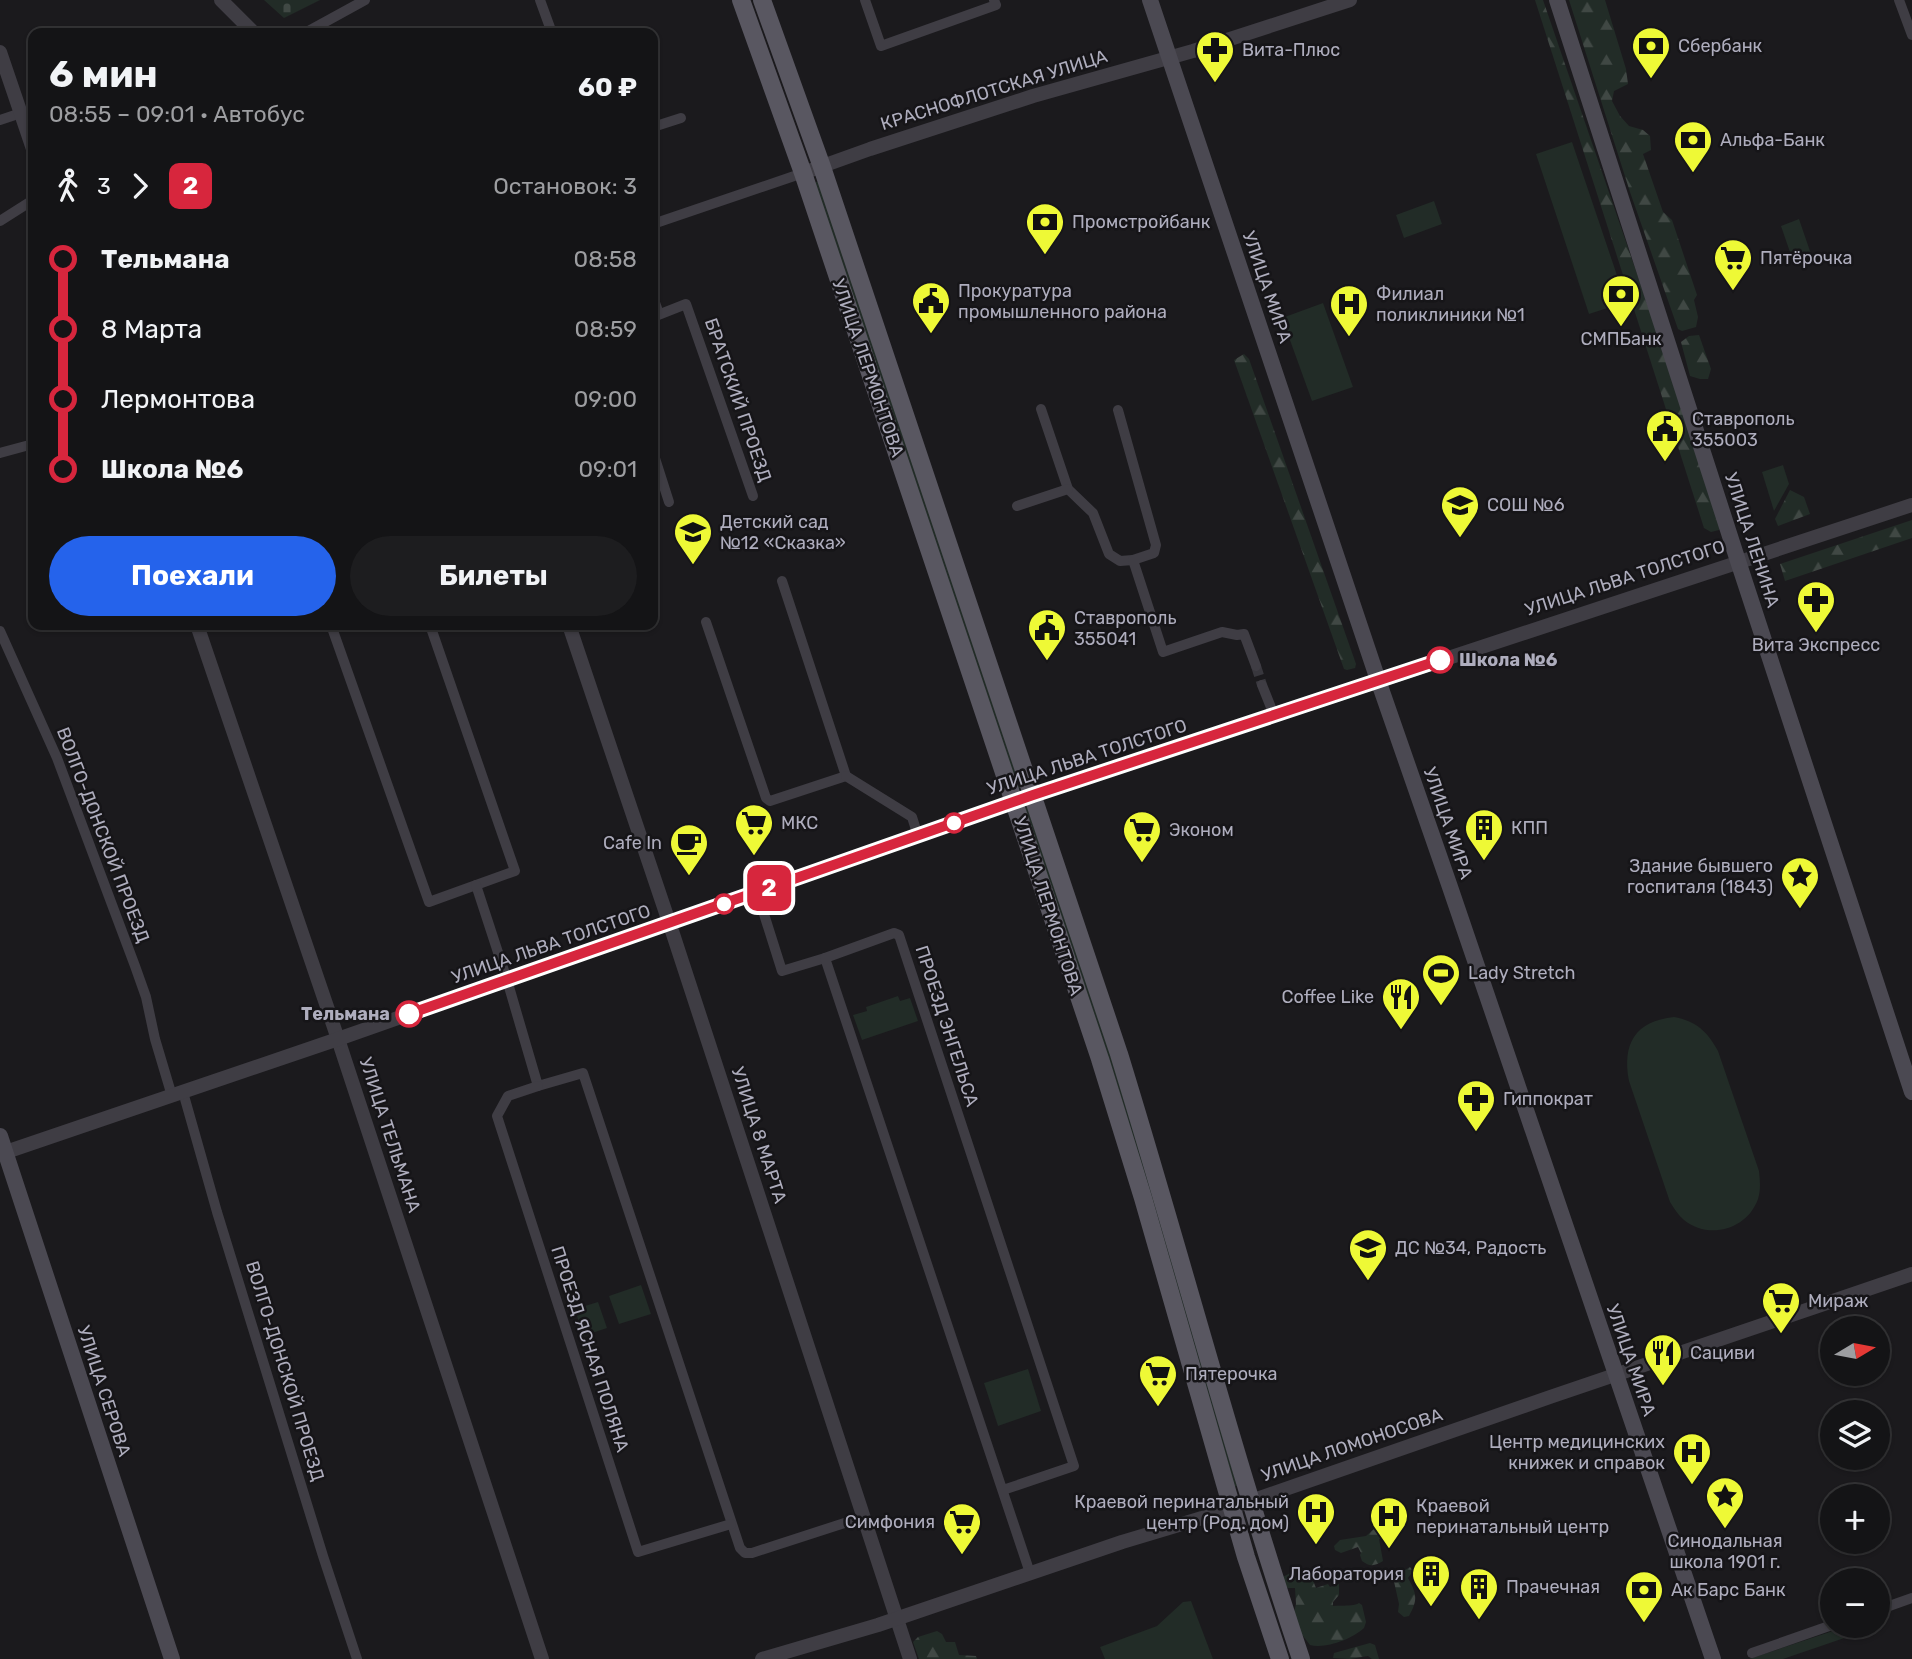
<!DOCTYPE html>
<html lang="ru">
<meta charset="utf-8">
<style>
body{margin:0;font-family:Rubik,sans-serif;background:#1d1d1f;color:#f1f3f6;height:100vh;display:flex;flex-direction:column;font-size:26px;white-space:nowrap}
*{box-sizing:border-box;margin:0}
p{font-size:23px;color:#9d9ea1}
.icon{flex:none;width:38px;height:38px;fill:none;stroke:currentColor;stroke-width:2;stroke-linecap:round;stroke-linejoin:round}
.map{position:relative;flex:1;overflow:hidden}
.panel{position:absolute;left:28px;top:28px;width:630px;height:602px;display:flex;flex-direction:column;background:#141416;border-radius:14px;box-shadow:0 2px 5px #0004,0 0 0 2px #333335}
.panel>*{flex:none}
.badge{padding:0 14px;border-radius:10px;font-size:24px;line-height:46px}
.needle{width:46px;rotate:80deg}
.fabs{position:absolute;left:1820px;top:1316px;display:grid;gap:14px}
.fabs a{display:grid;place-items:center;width:70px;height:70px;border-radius:50%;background:#141416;box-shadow:0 2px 5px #0004,0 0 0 2px #333335;font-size:35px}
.map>.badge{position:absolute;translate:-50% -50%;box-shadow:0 0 0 4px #fff}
.legs{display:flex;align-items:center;gap:10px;height:77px;padding:0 21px;font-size:23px}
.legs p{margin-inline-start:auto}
.summary{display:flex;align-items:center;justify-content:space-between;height:119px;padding:0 21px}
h1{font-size:38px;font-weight:700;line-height:52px}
.cta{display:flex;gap:14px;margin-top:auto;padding:14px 21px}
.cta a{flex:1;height:80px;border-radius:42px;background:#2563eb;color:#fff;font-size:28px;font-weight:700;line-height:80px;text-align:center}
.cta a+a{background:#1d1d1f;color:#f1f3f6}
ul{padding:0 21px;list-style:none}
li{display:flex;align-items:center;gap:24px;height:70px;font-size:26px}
li i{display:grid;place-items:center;width:10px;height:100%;margin:0 9px;background:currentColor}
li i::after{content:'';width:18px;height:18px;margin:-9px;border:5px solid;border-radius:50%;background:#141416}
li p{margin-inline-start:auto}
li:first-child i{background:linear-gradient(#0000 50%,currentColor 0)}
li:last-child i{background:linear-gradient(currentColor 50%,#0000 0)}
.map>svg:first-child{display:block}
</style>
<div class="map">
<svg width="1912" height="1659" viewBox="0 0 1912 1659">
<defs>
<pattern id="forest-firs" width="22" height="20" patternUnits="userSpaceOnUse" patternTransform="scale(1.75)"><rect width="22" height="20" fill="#222c27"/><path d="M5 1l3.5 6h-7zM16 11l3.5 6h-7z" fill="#404844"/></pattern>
<pattern id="cemetery-stones" width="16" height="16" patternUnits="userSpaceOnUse" patternTransform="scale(1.75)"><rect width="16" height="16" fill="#222c27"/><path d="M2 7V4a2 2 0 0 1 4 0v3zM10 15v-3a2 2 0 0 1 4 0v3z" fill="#404844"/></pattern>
</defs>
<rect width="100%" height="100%" fill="#1b1a1d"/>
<g fill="#222c27">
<polygon points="1572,142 1626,302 1589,314 1536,154"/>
<polygon points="819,181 1021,788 1017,789 814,183"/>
<polygon points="1434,201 1442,224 1404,238 1396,215"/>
<polygon points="1799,219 1811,254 1793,261 1781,226"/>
<polygon points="1323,303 1353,387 1312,401 1282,318"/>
<polygon points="1783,465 1789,484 1774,511 1762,472"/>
<polygon points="1027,807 1112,1055 1237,1486 1234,1487 1024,808"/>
<polygon points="898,996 900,1001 910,998 918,1021 862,1040 853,1015 867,1011 866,1007"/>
<path d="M1674,1017C1696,1021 1707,1031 1718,1051L1759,1171C1760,1181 1761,1190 1758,1199C1747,1230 1708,1240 1684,1220C1678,1215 1674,1208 1670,1202L1629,1081C1622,1044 1635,1021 1674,1017Z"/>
<polygon points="641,1285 651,1314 619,1324 609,1296"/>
<polygon points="598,1302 607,1328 583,1336 575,1309"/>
<polygon points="1028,1369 1041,1411 998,1426 984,1383"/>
<polygon points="1191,1601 1213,1659 1105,1659 1100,1647 1157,1626 1183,1602"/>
<polygon points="1848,1626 1860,1626 1862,1632 1783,1659 1749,1659"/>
</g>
<g fill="url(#forest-firs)">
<polygon points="1535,0 1543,0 1720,516 1722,523 1719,530 1711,532 1704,528"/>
<polygon points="1569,0 1605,0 1626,69 1628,84 1614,91 1612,101 1620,116 1629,126 1643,130 1650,136 1651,150 1643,154 1663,212 1672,220 1697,295 1694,300 1698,317 1696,327 1682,331 1678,329 1630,192"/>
<polygon points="1699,335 1711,369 1708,379 1700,379 1690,376 1681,342 1689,336"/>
<polygon points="1244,354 1249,359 1356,664 1355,668 1347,670 1344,669 1234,360"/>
<polygon points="1790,490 1804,497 1810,514 1778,526 1775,519"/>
<polygon points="1912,520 1912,538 1785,581 1780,564"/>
<path d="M1391,1522L1400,1523V1534C1393,1541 1387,1537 1379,1539L1383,1561C1375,1566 1370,1567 1362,1561L1360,1555L1361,1553L1358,1547L1341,1553L1335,1550L1334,1546L1340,1540L1366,1536L1374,1529Z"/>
<path d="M1410,1567L1413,1571L1408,1578C1417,1594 1418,1600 1409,1616L1404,1617L1398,1612L1399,1604L1393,1577Z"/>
<path d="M1308,1568L1316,1588L1328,1584L1330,1587L1339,1584V1595L1333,1602V1606C1341,1605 1353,1607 1359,1603L1362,1605L1366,1622L1364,1628C1352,1639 1326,1649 1310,1645L1300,1632L1294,1612L1296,1604L1295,1588H1288L1282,1584L1283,1577L1292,1572Z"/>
<polygon points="937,1631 942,1634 946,1642 955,1642 959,1655 976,1656 977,1659 919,1659 913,1642 918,1637"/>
<polygon points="1370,1643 1375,1645 1379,1659 1372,1659 1368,1656 1350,1659 1333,1658 1334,1653"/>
</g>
<polygon fill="url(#cemetery-stones)" points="264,0 320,0 284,18"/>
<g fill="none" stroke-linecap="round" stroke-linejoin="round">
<polyline stroke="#38373d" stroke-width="10" stroke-dasharray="10 5" stroke-linecap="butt" points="1256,666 1262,685"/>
<g stroke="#3f3d44" stroke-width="10">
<polyline points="540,0 552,33"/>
<polyline points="865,0 881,46 996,5 994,0"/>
<polyline points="1899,0 1912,35"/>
<polyline points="305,33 365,0"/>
<polyline points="0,120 21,113"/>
<polyline points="653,127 681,118"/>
<polyline points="0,221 33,200"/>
<polyline points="653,224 803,173"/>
<polyline points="653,297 659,314"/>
<polyline points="653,317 686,304 753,496"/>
<polyline points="1041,409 1068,489 1093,513 1109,554 1120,561 1133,560"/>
<polyline points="1118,410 1156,545 1154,553 1133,560 1163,652 1222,632 1237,635 1244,634 1256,666"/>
<polyline points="653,452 669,502"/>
<polyline points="0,453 33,444"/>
<polyline points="1017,506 1068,489"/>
<polyline points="706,622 766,798 770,801 846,776 782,581"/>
<polyline points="331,625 429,902 515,871 430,625"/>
<polyline points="0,631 57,758 135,966 146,997 155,1039 172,1096"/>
<polyline points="1262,685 1274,715"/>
<polyline points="846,776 912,817 918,836"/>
<polyline points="476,885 507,980 538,1086 583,1073 740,1548 745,1553 752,1553 863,1517"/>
<polyline points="757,892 782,971 825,958"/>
<polyline points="538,1086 508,1096 497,1116 638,1552 731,1524"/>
<polyline points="183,1092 217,1212 323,1556 357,1659"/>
<polyline points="1003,1490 1074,1466 899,935 894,933 825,958 1030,1573"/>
<polyline points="1878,1610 1912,1598"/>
<polyline points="1752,1653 1832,1625"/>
</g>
<g stroke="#3f3d44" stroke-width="14">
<polyline points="221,0 254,33"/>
<polyline points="0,52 33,149"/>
<polyline points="803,173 870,149 1033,96 1193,51 1350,0"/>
<polyline points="197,625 338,1039 542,1659"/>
<polyline points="569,625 673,934 910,1659"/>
<polyline points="6,1152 338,1039 1033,795 1912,505"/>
<polyline points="762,1659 878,1625 1122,1542 1202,1518 1550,1397 1912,1274"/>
</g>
<g stroke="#4b4952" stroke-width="16">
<polyline points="1150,0 1378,680 1450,887 1713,1659"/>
<polyline points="1557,0 1738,561 1912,1092"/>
<polyline points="0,1136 172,1659"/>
</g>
<g stroke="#595761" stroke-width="18">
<polyline points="741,0 803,173 1100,1059 1143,1198 1246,1557 1280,1659"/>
<path d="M762,0L822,167L1119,1054C1181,1255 1234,1459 1301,1659"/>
</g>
</g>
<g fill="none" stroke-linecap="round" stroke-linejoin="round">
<defs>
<polyline id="line-1" points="409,1014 1033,795 1440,660"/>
</defs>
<use href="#line-1" stroke="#fff" stroke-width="16"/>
<use href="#line-1" stroke="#d7263d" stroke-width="10"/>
</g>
<defs>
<symbol id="bank-pin" viewBox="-11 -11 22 30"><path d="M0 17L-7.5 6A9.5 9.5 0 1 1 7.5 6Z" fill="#eef936" stroke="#161518"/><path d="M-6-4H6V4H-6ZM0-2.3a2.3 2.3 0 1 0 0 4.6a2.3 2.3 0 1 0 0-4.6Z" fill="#111"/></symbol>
<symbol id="pharmacy-pin" viewBox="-11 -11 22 30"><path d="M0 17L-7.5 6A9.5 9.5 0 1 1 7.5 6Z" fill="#eef936" stroke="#161518"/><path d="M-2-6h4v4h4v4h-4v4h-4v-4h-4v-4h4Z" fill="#111"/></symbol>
<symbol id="supermarket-pin" viewBox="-11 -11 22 30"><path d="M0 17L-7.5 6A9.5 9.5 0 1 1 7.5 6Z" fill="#eef936" stroke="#161518"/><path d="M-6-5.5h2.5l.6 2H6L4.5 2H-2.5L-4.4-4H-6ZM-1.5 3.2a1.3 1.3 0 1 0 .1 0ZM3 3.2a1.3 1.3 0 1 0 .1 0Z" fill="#111"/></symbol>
<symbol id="civic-pin" viewBox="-11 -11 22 30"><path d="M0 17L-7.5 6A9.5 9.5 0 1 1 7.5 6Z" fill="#eef936" stroke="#161518"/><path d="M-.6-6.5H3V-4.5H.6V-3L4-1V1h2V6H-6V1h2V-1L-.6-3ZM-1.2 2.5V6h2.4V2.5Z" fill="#111"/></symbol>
<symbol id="hospital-pin" viewBox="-11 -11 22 30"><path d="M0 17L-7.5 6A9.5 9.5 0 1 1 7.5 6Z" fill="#eef936" stroke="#161518"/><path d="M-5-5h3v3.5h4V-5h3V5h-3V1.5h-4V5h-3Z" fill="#111"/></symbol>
<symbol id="school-pin" viewBox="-11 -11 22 30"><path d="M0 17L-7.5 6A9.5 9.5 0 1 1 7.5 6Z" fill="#eef936" stroke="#161518"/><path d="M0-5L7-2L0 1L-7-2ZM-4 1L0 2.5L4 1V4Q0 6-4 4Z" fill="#111"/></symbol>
<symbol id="building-pin" viewBox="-11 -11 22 30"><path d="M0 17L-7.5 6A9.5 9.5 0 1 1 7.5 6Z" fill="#eef936" stroke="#161518"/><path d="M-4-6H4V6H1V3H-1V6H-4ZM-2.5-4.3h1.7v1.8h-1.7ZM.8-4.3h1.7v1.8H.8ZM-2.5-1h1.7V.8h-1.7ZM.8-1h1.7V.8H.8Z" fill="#111"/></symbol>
<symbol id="cafe-pin" viewBox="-11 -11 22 30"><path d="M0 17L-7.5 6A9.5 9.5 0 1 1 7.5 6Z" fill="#eef936" stroke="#161518"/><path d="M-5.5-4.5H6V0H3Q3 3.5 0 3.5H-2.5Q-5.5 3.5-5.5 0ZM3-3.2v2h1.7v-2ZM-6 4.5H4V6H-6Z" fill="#111"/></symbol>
<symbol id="sight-pin" viewBox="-11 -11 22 30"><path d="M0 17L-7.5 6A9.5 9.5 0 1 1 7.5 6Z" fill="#eef936" stroke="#161518"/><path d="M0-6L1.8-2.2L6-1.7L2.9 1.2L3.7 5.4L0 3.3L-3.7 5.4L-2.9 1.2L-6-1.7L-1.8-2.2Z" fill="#111"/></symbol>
<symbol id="stadium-pin" viewBox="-11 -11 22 30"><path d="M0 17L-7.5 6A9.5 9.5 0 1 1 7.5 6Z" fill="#eef936" stroke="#161518"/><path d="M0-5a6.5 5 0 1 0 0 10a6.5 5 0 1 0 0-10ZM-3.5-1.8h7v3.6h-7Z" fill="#111"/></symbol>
<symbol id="restaurant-pin" viewBox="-11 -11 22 30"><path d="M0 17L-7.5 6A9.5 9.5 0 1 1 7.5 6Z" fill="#eef936" stroke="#161518"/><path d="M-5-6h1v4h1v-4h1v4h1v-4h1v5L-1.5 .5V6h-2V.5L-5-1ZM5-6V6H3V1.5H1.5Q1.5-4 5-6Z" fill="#111"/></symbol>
</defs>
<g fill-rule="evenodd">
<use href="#bank-pin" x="1629" y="24" width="44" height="60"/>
<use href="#pharmacy-pin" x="1193" y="28" width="44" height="60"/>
<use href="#bank-pin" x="1671" y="118" width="44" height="60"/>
<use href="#bank-pin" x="1023" y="200" width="44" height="60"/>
<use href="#supermarket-pin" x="1711" y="236" width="44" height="60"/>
<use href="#bank-pin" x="1599" y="272" width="44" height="60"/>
<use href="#civic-pin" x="909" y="279" width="44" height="60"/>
<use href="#hospital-pin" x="1327" y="282" width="44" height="60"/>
<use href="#civic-pin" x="1643" y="407" width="44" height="60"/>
<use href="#school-pin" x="1438" y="483" width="44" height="60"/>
<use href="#school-pin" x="671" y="510" width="44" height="60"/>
<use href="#pharmacy-pin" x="1794" y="578" width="44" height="60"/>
<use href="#civic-pin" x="1025" y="606" width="44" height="60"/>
<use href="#supermarket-pin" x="732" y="801" width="44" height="60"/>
<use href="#building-pin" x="1462" y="806" width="44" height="60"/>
<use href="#supermarket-pin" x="1120" y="808" width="44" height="60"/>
<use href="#cafe-pin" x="667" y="821" width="44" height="60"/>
<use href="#sight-pin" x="1778" y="854" width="44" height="60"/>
<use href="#stadium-pin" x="1419" y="951" width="44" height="60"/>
<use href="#restaurant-pin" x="1379" y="975" width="44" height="60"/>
<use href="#pharmacy-pin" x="1454" y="1077" width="44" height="60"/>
<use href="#school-pin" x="1346" y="1226" width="44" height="60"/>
<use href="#supermarket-pin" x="1759" y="1279" width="44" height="60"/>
<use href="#restaurant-pin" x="1641" y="1331" width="44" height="60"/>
<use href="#supermarket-pin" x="1136" y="1352" width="44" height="60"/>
<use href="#hospital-pin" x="1670" y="1430" width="44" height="60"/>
<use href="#sight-pin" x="1703" y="1474" width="44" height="60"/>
<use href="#hospital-pin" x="1294" y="1490" width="44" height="60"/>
<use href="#hospital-pin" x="1367" y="1494" width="44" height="60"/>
<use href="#supermarket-pin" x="940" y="1500" width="44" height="60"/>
<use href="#building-pin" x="1409" y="1552" width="44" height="60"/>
<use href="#building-pin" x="1457" y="1565" width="44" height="60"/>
<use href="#bank-pin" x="1622" y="1568" width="44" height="60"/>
</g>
<g fill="#fff" stroke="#d7263d" stroke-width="3.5">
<circle cx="1440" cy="660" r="12"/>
<circle cx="954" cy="823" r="9"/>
<circle cx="724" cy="904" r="9"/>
<circle cx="409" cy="1014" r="12"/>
</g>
<g text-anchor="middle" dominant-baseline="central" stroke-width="5" stroke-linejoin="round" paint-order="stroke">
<g font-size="18" fill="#aeadbd" stroke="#161518" text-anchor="start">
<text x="1678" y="46">Сбербанк</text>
<text x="1242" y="50">Вита-Плюс</text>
<text x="1720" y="140">Альфа-Банк</text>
<text x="1072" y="222">Промстройбанк</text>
<text x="1760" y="258">Пятёрочка</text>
<text x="958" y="291">Прокуратура<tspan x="958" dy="21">промышленного района</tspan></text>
<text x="1376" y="294">Филиал<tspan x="1376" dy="21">поликлиники №1</tspan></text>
<text x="1621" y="339" text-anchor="middle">СМПБанк</text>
<text x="1692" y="419">Ставрополь<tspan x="1692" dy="21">355003</tspan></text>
<text x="1487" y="505">СОШ №6</text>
<text x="720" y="522">Детский сад<tspan x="720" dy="21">№12 «Сказка»</tspan></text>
<text x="1074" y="618">Ставрополь<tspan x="1074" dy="21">355041</tspan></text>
<text x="1816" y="645" text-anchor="middle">Вита Экспресс</text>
<text x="781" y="823">МКС</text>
<text x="1511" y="828">КПП</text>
<text x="1169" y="830">Эконом</text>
<text x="662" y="843" text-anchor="end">Cafe In</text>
<text x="1773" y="866" text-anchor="end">Здание бывшего<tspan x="1773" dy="21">госпиталя (1843)</tspan></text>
<text x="1468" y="973">Lady Stretch</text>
<text x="1374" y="997" text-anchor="end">Coffee Like</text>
<text x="1503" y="1099">Гиппократ</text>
<text x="1395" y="1248">ДС №34, Радость</text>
<text x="1808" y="1301">Мираж</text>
<text x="1690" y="1353">Сациви</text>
<text x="1185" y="1374">Пятерочка</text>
<text x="1665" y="1442" text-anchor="end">Центр медицинских<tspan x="1665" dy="21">книжек и справок</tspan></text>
<text x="1289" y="1502" text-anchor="end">Краевой перинатальный<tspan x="1289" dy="21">центр (Род. дом)</tspan></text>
<text x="1416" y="1506">Краевой<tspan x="1416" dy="21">перинатальный центр</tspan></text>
<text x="935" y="1522" text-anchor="end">Симфония</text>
<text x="1725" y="1541" text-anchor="middle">Синодальная<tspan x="1725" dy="21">школа 1901 г.</tspan></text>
<text x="1404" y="1574" text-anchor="end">Лаборатория</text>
<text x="1506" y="1587">Прачечная</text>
<text x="1671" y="1590">Ак Барс Банк</text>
</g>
<g font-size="18" fill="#aeadbd" stroke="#161518">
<text transform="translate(994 90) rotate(-17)">КРАСНОФЛОТСКАЯ УЛИЦА</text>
<text transform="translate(1267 287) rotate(71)">УЛИЦА МИРА</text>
<text transform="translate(868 368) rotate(71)">УЛИЦА ЛЕРМОНТОВА</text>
<text transform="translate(738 400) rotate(71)">БРАТСКИЙ ПРОЕЗД</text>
<text transform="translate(1752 540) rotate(72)">УЛИЦА ЛЕНИНА</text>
<text transform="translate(1625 578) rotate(-18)">УЛИЦА ЛЬВА ТОЛСТОГО</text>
<text transform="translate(1087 757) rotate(-18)">УЛИЦА ЛЬВА ТОЛСТОГО</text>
<text transform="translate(1448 823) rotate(71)">УЛИЦА МИРА</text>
<text transform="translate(103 835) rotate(69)">ВОЛГО-ДОНСКОЙ ПРОЕЗД</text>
<text transform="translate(1048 906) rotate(72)">УЛИЦА ЛЕРМОНТОВА</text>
<text transform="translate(551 944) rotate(-19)">УЛИЦА ЛЬВА ТОЛСТОГО</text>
<text transform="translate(947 1026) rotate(72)">ПРОЕЗД ЭНГЕЛЬСА</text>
<text transform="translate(390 1135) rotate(72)">УЛИЦА ТЕЛЬМАНА</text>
<text transform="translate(759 1135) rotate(72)">УЛИЦА 8 МАРТА</text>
<text transform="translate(590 1349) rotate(72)">ПРОЕЗД ЯСНАЯ ПОЛЯНА</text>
<text transform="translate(1631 1360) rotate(71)">УЛИЦА МИРА</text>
<text transform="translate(285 1371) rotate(73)">ВОЛГО-ДОНСКОЙ ПРОЕЗД</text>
<text transform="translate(104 1391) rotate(72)">УЛИЦА СЕРОВА</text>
<text transform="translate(1352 1445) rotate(-19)">УЛИЦА ЛОМОНОСОВА</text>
</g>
<g font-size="18" font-weight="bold" fill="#aeadbd" stroke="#161518" text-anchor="start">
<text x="1459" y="660">Школа №6</text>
<text x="390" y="1014" text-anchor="end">Тельмана</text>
</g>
</g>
</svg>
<div class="fabs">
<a><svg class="needle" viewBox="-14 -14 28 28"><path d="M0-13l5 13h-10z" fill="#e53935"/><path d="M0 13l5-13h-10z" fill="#9d9ea1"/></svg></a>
<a><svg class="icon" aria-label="layers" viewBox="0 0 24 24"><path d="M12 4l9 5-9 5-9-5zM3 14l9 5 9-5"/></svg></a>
<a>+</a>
<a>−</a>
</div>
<b class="badge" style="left:769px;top:888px;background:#d7263d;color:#fff">2</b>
<section class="panel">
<div class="summary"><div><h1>6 мин</h1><p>08:55 – 09:01 · Автобус</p></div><b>60 ₽</b></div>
<div class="legs"><svg class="icon" aria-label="walk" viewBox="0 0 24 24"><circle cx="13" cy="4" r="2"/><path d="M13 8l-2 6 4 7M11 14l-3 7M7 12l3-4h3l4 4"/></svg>3<svg class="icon" aria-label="forward" viewBox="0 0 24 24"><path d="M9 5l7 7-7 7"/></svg><b class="badge" style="background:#d7263d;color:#fff">2</b><p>Остановок: 3</p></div>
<ul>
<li><i style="color:#d7263d"></i><b>Тельмана</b><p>08:58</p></li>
<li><i style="color:#d7263d"></i><span>8 Марта</span><p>08:59</p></li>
<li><i style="color:#d7263d"></i><span>Лермонтова</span><p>09:00</p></li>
<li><i style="color:#d7263d"></i><b>Школа №6</b><p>09:01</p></li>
</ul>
<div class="cta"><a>Поехали</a><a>Билеты</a></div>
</section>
</div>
